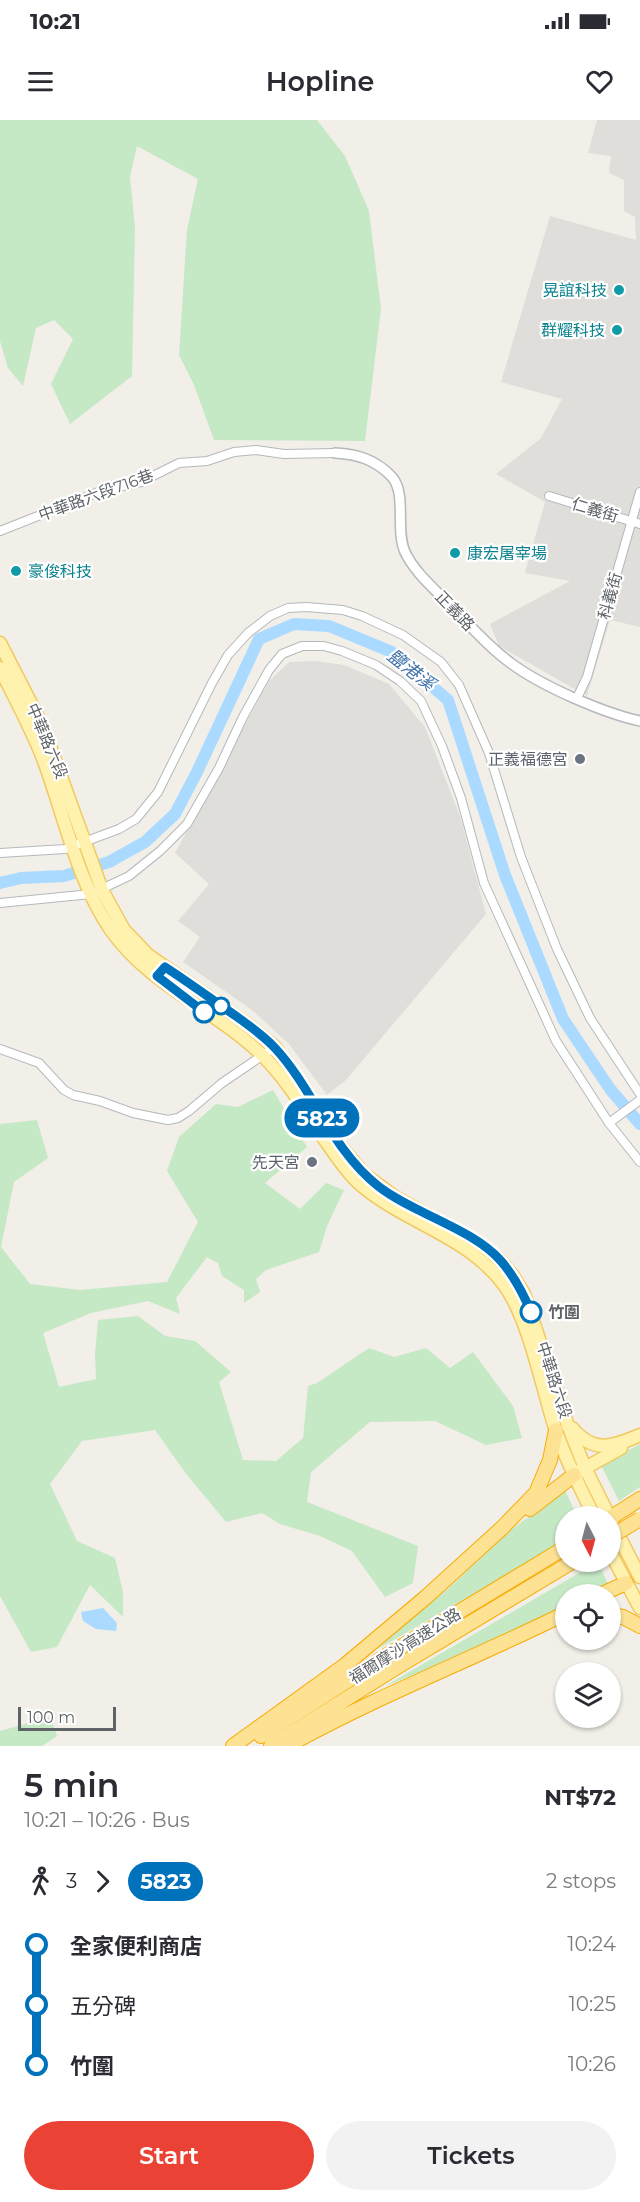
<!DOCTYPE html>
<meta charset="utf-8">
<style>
body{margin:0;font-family:Montserrat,"Noto Sans TC",sans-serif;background:#f2f2f3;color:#2b2b33;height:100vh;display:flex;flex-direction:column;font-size:22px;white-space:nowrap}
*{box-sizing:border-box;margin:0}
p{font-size:20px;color:#7c7c81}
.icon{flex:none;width:33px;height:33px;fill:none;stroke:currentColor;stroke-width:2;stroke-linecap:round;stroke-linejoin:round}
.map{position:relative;height:1626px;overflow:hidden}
.sheet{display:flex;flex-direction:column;background:#fff;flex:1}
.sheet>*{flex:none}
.badge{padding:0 12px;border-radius:20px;font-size:21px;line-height:39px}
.needle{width:39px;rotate:174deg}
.tools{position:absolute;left:555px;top:1386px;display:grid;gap:12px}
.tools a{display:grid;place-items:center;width:66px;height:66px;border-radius:50%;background:#fff;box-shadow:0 2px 4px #0004;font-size:30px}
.scale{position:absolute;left:18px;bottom:15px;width:98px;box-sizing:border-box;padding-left:6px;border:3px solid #5f6368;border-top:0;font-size:16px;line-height:21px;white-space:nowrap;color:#5f6368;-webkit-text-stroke:4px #fff;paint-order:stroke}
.map>.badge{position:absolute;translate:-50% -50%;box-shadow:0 0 0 3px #fff}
.legs{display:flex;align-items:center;gap:9px;height:66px;padding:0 24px;font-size:20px}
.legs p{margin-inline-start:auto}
.overview{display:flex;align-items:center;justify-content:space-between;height:102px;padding:0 24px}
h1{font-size:33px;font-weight:600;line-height:45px}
.button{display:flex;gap:12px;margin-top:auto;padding:12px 24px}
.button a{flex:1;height:69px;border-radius:36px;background:#ea4335;color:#fff;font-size:24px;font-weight:600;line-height:69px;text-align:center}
.button a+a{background:#f2f2f3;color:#2b2b33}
ul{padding:0 24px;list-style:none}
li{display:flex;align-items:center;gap:21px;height:60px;font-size:22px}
li i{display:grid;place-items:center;width:9px;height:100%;margin:0 8px;background:currentColor}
li i::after{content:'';width:15px;height:15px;margin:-8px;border:4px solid;border-radius:50%;background:#fff}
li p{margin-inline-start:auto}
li:first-child i{background:linear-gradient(#0000 50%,currentColor 0)}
li:last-child i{background:linear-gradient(currentColor 50%,#0000 0)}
.status{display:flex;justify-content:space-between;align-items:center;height:42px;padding:0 30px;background:#fff;direction:ltr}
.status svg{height:16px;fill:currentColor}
header{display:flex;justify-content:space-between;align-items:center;height:78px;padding:0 24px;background:#fff;font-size:27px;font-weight:600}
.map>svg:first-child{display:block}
</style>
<div class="status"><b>10:21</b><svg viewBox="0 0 49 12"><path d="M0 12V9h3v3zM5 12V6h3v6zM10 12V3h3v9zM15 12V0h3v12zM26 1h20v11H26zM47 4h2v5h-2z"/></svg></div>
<header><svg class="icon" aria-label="menu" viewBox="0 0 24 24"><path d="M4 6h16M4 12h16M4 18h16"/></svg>Hopline<svg class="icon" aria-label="heart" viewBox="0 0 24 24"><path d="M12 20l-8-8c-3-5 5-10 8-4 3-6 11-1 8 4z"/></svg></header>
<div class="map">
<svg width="640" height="1626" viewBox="0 0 640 1626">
<rect width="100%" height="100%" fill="#f1efe8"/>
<g fill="#e0deda">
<polygon points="597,0 640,0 640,507 610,500 587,576 499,526 490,504 570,461 525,453 545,382 496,354 541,318 562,279 501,262 550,96 636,120 635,97 624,91 624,60 609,53 611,36 588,33"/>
<polygon points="315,541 344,545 389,564 425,607 460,696 486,794 346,960 327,975 289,924 252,890 183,842 200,817 178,801 209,764 175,733 269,561 289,542"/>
</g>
<g fill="#c5e8c5">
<polygon points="0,0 317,0 345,36 369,91 381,189 365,321 214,320 194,265 179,235 187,110 198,59 137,26 130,57 135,108 132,256 70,304 51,264 73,219 54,200 36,208 23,266 8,248 0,221"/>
<polygon points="273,970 307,1027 265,1063 300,1089 326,1063 344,1070 327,1106 319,1132 266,1150 256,1159 260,1172 244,1183 244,1170 222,1156 218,1143 207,1137 176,1178 180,1194 148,1181 91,1193 43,1213 59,1267 96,1259 95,1234 98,1200 138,1196 165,1216 195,1221 231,1252 219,1262 243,1340 276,1341 303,1318 308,1266 317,1263 369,1228 394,1237 426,1228 450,1248 473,1232 513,1286 522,1318 486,1325 435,1301 370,1302 311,1352 307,1382 418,1426 413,1463 385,1477 352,1431 320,1416 280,1404 262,1393 226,1402 187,1355 155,1310 82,1321 50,1364 77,1421 115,1438 123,1472 123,1497 90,1465 57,1527 31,1532 0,1476 0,1004 37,1000 48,1038 14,1062 1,1127 30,1164 80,1170 167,1162 198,1102 167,1051 179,1017 216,984 238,987"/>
<polygon points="640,1324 640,1367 619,1381 601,1345"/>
<polygon points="565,1370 577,1396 566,1396 565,1418 537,1437 378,1529 408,1501 449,1468 511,1410"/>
<polygon points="598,1442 609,1466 592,1474 566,1474 565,1488 453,1539 385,1566"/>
<polygon points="50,1597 57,1616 42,1626 0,1626 0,1611"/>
</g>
<polygon fill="#aadaff" points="103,1488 117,1503 116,1511 96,1509 83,1501 81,1492"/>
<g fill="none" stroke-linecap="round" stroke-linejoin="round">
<polyline stroke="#aadaff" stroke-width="12" points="0,763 21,758 64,756 109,742 145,722 175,694 197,652 259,519 294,504 329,506 392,532 448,580 505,755 563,899 610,969 640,1004"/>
<defs>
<g id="minor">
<polyline points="549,376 640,404"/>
<polyline points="0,411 101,371 141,362 179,343 207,341 234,332 256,330 284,334 335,333"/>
<polyline points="577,578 587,557 640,372"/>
<polyline points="0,733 65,729 119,709 136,699 158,672 212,563 228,535 248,513 270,496 288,488 306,487 343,490 362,496 403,515 441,542 459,565 489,633 521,737 557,829 590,898 640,974"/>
<polyline points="0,783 91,774 129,756 160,731 187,704 219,648 243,597 269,550 282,534 302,526 324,526 342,531 376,545 400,561 421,581 442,626 461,678 484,763 556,921 609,1003 640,1042"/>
<polyline points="0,929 39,943 64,970 73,975 100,981 133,993 168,1000 178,998 189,991 222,963 275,927"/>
<polyline points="609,1003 640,980"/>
</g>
<path id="tertiary" d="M335,333C358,334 376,340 392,357C407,374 395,410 405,432C414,451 431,466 446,481C467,502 487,526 512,544C542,566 603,593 640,601"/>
<g id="primary">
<polyline points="0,523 43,607 102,770 124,810 148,835 248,905 275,927 299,961 338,1023 364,1054 395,1077 483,1126 500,1140 513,1156 524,1174 567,1303 585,1348 609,1396"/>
<path d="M0,548C15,579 32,609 44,641C64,695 78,763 111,810C150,866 217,890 264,937C289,962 307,994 327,1023C338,1038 347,1053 361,1065C407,1104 469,1116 505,1166C529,1200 542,1267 555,1308C565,1339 580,1367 594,1396"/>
<path d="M572,1308C594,1334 612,1327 640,1315"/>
<polyline points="578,1352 621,1328"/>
<polyline points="610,1399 640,1457"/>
<polyline points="610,1432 640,1488"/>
</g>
<g id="motorway">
<polyline points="530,1389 574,1355"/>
<polyline points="610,1398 640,1379"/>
<polyline points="602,1474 626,1463"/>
<polyline points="610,1495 623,1497 640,1506"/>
<polyline points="261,1616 389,1534 566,1427"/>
<polyline points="233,1626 344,1546 425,1478 502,1408 536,1373 550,1340 556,1310"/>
<polyline points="271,1626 397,1547 572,1442"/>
<path d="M287,1626C377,1576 473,1539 566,1493"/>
</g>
</defs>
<use href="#minor" stroke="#b5b8bc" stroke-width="10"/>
<use href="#tertiary" stroke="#b5b8bc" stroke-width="12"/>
<use href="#primary" stroke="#f2c960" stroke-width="15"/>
<use href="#motorway" stroke="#f9ab00" stroke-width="16"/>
<use href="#minor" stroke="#fff" stroke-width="8"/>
<use href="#tertiary" stroke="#fff" stroke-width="9"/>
<use href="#primary" stroke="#fff2af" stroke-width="12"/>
<use href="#motorway" stroke="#fde293" stroke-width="14"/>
<defs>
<polyline id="motorway-bridge" points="610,1417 640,1399"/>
</defs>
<use href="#motorway-bridge" stroke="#f9ab00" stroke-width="16" stroke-linecap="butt"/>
<use href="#motorway-bridge" stroke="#fde293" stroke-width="14"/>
</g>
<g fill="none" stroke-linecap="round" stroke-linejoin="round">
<defs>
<path id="line-1" d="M204,892L157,856L165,847C188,862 210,878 233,894C247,904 263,915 275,928C314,970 331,1029 378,1066C412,1093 474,1109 501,1141C514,1156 523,1173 531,1192"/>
</defs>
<use href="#line-1" stroke="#fff" stroke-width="14"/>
<use href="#line-1" stroke="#0072bc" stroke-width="9"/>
</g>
<g fill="#0f9aa8" stroke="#fff" stroke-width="2">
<circle cx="619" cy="170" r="6"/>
<circle cx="617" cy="210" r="6"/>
<circle cx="455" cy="433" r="6"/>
<circle cx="16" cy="451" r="6"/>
</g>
<g fill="#6b7280" stroke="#fff" stroke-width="2">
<circle cx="580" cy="639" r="6"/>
<circle cx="312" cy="1042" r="6"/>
</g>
<g fill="#fff" stroke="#0072bc" stroke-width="3">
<circle cx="221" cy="886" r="8"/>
<circle cx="204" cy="892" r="10"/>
<circle cx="531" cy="1192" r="10"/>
</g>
<g text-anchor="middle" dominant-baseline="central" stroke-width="4.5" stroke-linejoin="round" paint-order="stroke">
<g font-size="16" fill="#0d838f" stroke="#fff" text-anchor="end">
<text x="607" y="170">晃誼科技</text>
<text x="605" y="210">群耀科技</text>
<text x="467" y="433" text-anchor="start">康宏屠宰場</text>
<text x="28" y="451" text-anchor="start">豪俊科技</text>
</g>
<g font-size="16" fill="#5f6368" stroke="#fff">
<text transform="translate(96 375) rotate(-20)">中華路六段716巷</text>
<text transform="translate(595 390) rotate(17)">仁義街</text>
<text transform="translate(610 476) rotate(-74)">科義街</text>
<text transform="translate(455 491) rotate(46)">正義路</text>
<text transform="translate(47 621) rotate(67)">中華路六段</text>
<text transform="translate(554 1260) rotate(72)">中華路六段</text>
<text transform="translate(405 1526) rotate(-32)">福爾摩沙高速公路</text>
</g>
<g font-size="16" fill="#5b616d" stroke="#fff" text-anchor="end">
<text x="568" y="639">正義福德宮</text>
<text x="300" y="1042">先天宮</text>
</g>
<g font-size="16" font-weight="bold" fill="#5f6368" stroke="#fff" text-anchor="start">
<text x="548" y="1192">竹圍</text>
</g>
<g font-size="18" font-style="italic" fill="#4174aa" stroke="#fff">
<text transform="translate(411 550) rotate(38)">鹽港溪</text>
</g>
</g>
</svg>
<div class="tools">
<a><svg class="needle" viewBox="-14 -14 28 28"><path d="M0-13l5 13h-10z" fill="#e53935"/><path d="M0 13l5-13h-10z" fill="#7c7c81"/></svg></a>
<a><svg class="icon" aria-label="locate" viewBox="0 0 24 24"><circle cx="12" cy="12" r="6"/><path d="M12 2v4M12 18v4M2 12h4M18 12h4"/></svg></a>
<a><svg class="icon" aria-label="layers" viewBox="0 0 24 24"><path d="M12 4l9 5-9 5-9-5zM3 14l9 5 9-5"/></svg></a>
</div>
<div class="scale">100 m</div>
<b class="badge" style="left:322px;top:998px;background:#0072bc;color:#fff">5823</b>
</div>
<section class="sheet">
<div class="overview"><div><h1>5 min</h1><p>10:21 – 10:26 · Bus</p></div><b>NT$72</b></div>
<div class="legs"><svg class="icon" aria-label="walk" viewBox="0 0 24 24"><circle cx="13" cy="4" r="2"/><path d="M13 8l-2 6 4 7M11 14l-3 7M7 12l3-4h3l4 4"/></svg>3<svg class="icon" aria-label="forward" viewBox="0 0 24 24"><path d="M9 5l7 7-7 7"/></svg><b class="badge" style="background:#0072bc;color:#fff">5823</b><p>2 stops</p></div>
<ul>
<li><i style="color:#0072bc"></i><b>全家便利商店</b><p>10:24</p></li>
<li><i style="color:#0072bc"></i><span>五分碑</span><p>10:25</p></li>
<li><i style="color:#0072bc"></i><b>竹圍</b><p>10:26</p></li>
</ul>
<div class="button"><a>Start</a><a>Tickets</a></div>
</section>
